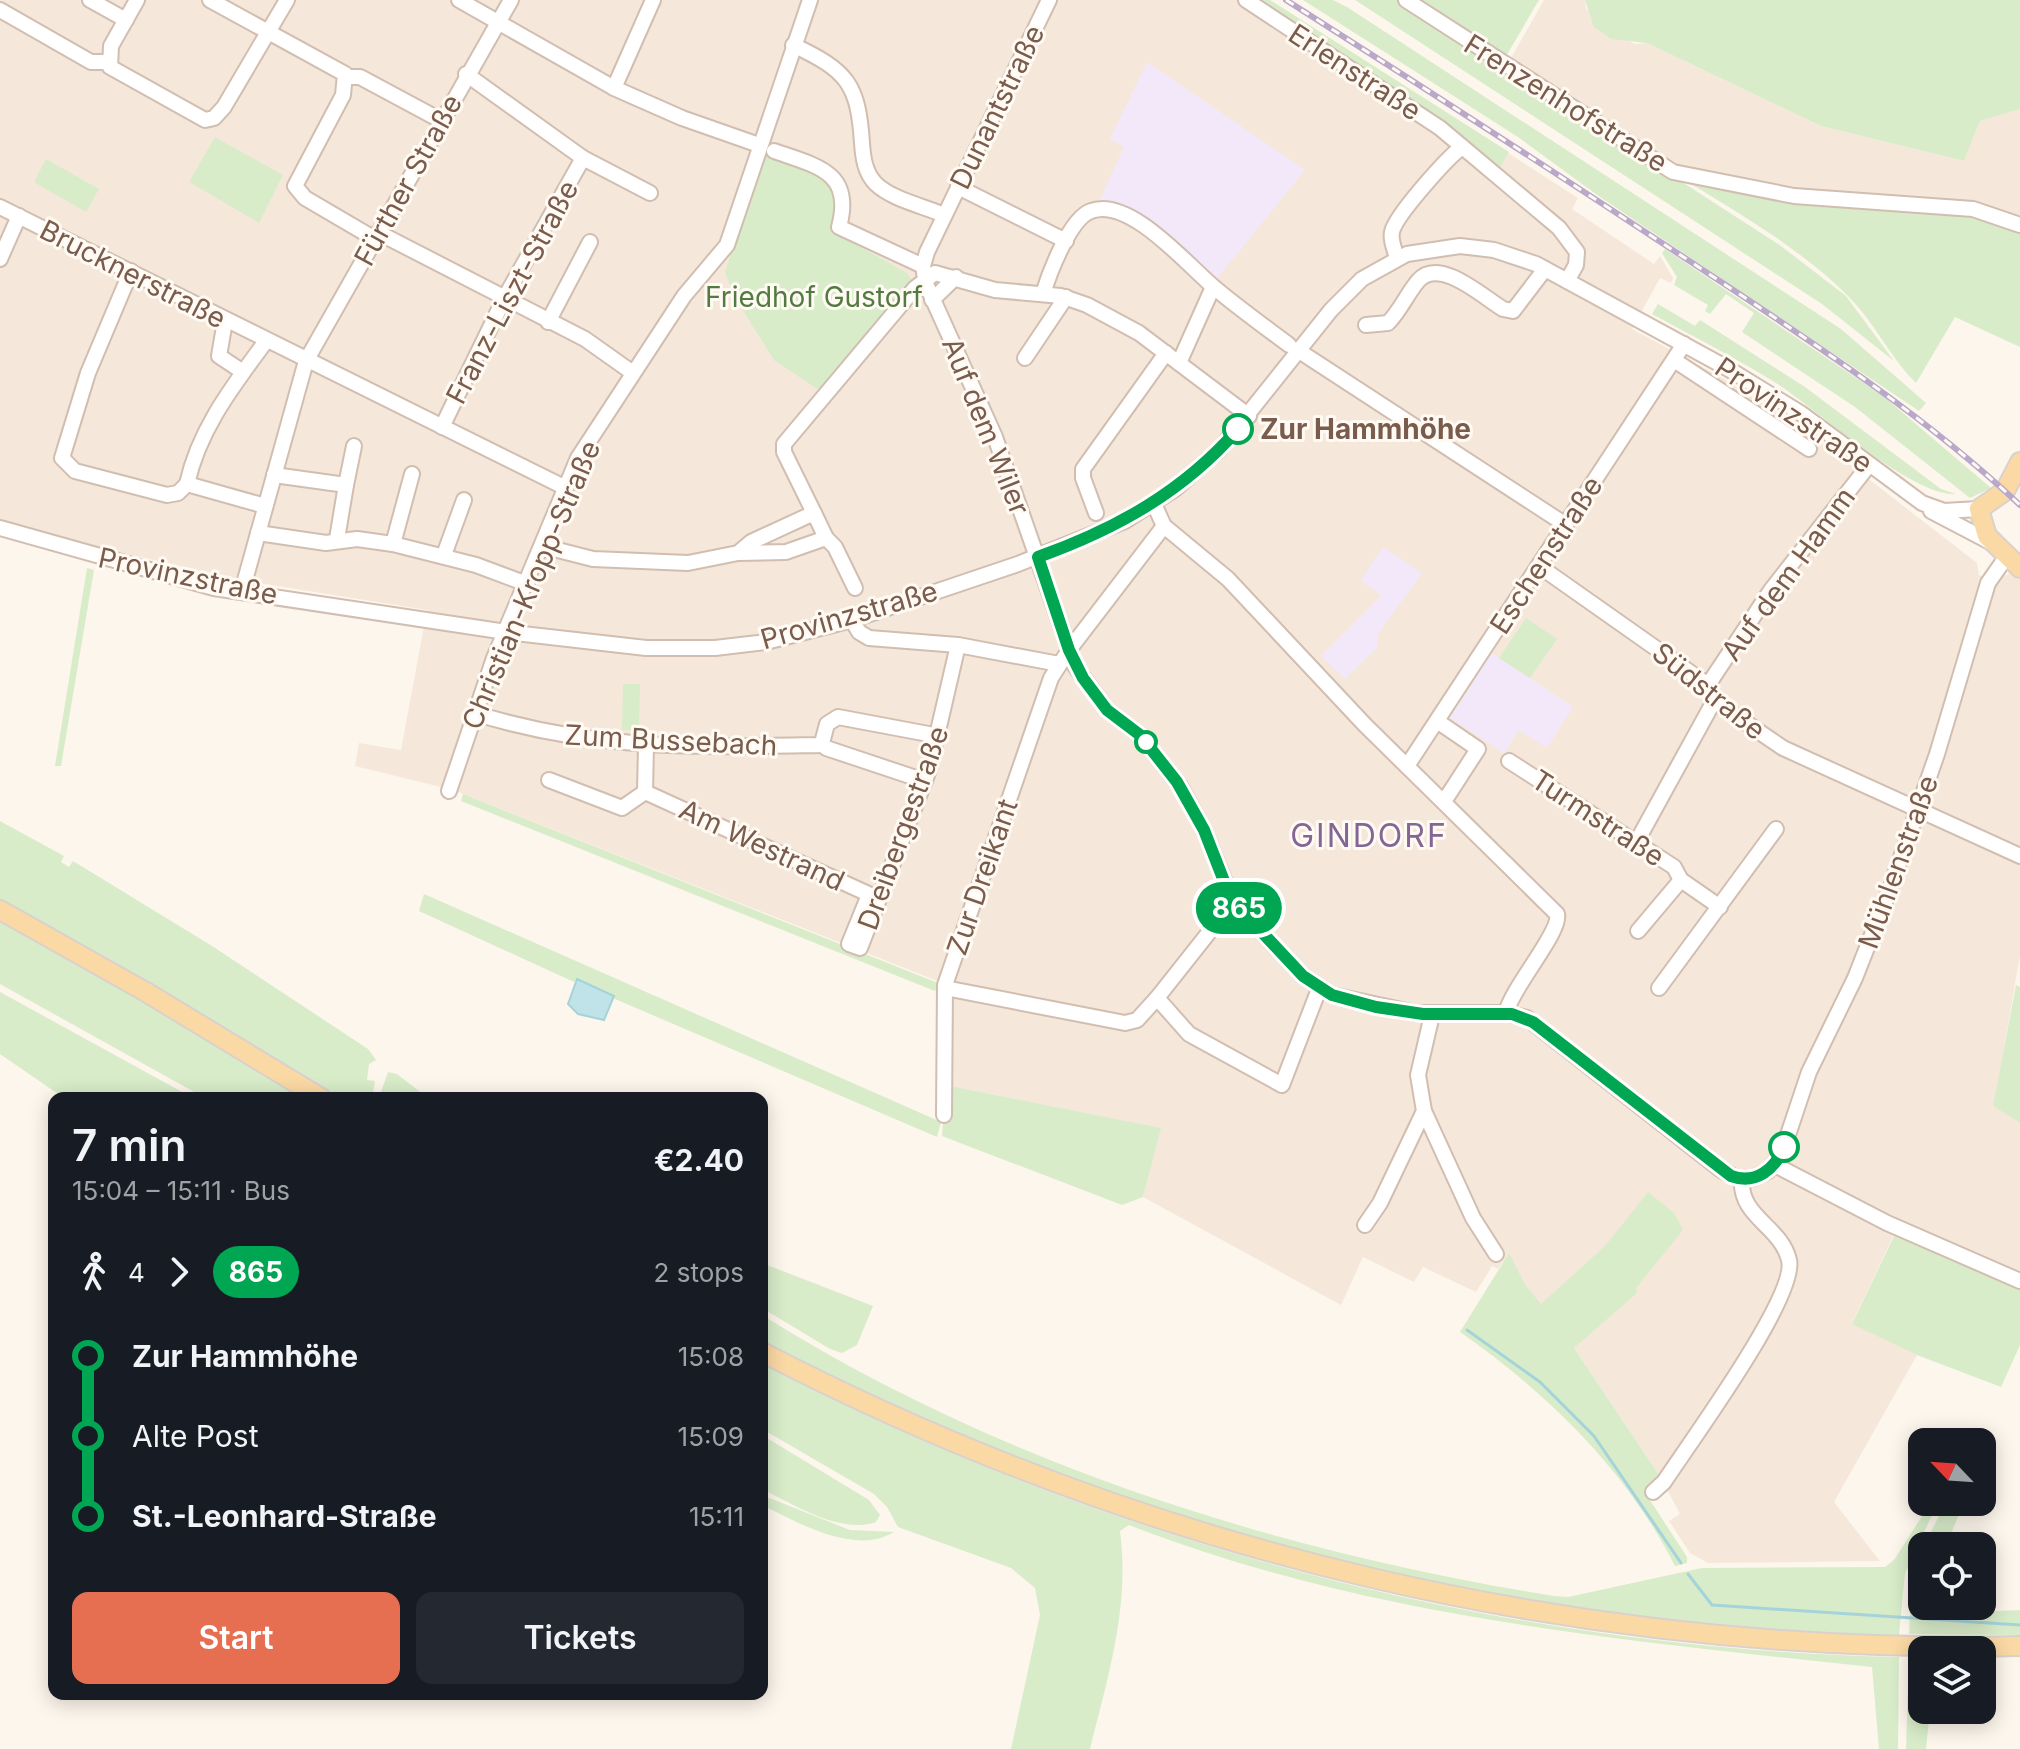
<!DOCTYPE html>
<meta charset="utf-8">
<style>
body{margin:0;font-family:Inter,sans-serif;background:#242831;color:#f1f3f6;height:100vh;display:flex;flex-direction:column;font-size:30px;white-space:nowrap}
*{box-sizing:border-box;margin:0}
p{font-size:26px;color:#9ea1a6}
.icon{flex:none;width:44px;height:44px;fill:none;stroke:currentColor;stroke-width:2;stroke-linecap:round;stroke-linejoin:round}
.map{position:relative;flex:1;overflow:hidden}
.drawer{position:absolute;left:48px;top:1092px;width:720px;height:608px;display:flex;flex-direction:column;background:#171b24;border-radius:16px;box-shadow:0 4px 20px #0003}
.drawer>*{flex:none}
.badge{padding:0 16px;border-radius:26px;font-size:28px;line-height:52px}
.needle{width:52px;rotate:295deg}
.buttons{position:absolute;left:1908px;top:1428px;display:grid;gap:16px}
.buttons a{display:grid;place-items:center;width:88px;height:88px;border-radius:16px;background:#171b24;box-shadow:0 4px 20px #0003;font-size:40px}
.map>.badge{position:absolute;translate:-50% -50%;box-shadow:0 0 0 4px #fff}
.legs{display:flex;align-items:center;gap:12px;height:88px;padding:0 24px;font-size:26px}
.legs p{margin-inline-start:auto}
.overview{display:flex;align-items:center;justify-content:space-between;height:136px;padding:0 24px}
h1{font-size:44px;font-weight:600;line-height:60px}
.button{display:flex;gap:16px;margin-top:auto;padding:16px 24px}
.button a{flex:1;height:92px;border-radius:16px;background:#e76f51;color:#fff;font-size:32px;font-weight:600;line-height:92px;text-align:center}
.button a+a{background:#242831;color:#f1f3f6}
ul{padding:0 24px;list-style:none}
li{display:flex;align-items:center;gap:28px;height:80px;font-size:30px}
li i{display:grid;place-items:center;width:12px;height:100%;margin:0 10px;background:currentColor}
li i::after{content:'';width:20px;height:20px;margin:-10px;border:6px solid;border-radius:50%;background:#171b24}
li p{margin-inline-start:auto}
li:first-child i{background:linear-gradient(#0000 50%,currentColor 0)}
li:last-child i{background:linear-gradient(currentColor 50%,#0000 0)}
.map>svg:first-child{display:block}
</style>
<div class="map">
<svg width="2020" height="1749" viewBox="0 0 2020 1749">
<rect width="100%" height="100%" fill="#fdf6ec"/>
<g fill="#f5e8da">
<polygon points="0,0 1270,0 1578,198 1572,209 1654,264 1660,256 1673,278 1671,283 1660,278 1632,329 1726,380 1808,432 1977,563 1979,575 1993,582 2012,572 2020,579 2020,955 1994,1106 2020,1123 2020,1276 1899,1224 1852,1323 1917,1355 1834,1502 1880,1561 1708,1563 1690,1553 1669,1521 1680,1514 1661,1478 1574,1348 1525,1284 1509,1254 1498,1269 1492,1266 1476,1292 1423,1267 1414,1282 1363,1257 1341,1305 1143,1197 1160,1128 946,1085 950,986 453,790 355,766 359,743 401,750 427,610 247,581 118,552 0,519"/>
<polygon points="1544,0 1585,0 1586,9 1634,44 1647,43 1821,126 1964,161 1980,121 2020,109 2020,222 1810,194 1682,172 1507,65"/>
</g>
<g fill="#f3e8fa">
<polygon points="1147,62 1305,170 1214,282 1200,265 1098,204 1124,147 1110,139"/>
<polygon points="1383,547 1422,573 1378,634 1377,648 1345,679 1321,656 1381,596 1361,580"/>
<polygon points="1492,653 1573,707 1547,748 1519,730 1504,753 1450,718"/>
</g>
<g fill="#d8ecc9">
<polygon points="1256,0 1270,0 1509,152 1497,173"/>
<polygon points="1303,0 1333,0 1347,7 1841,329 1926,403 1919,411 1600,197 1518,137"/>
<polygon points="1355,0 1400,0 1781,246 1846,296 1894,361 1822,304"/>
<polygon points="1413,0 1539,0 1505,58"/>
<polygon points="1585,0 2020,0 2020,109 1980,121 1964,161 1821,126 1647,43 1611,39 1594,27"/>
<polygon points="215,137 283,175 259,223 189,182"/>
<polygon points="763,152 802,164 837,188 832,231 907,273 913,282 822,392 774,360 734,296 725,272"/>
<polygon points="46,159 99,189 86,212 34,182"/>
<path d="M1683,179L1980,214L2020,228V347L1955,317L1916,383C1890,357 1875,323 1848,296C1804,251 1737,212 1683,179Z"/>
<polygon points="1665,249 1883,396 1991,488 1970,498 1855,407 1742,332 1754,313 1726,294 1710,314 1705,311 1708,305 1674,285 1677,277 1662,253"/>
<path d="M1658,304L1695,326L1700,320L1805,387L1941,489L1956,494C1912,497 1818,410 1776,383C1736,358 1694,337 1652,314Z"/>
<polygon points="87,568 94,570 61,766 55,766"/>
<polygon points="1526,618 1557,639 1530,678 1499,658"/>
<polygon points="623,684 640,684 639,731 622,730"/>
<polygon points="463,794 938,983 935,991 461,801"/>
<polygon points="0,821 64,856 61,862 69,867 73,861 212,946 368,1049 376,1060 369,1064 367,1080 375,1081 372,1098 338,1098 111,960 0,900"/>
<polygon points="424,894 941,1122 937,1137 615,999 611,994 577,979 574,982 419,911"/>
<polygon points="0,922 124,989 302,1098 205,1098 0,984"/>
<polygon points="2016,985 2020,987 2020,1123 1993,1106"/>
<polygon points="0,992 193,1098 64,1098 0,1054"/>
<polygon points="388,1072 397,1074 428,1098 379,1098"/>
<polygon points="946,1085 1161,1128 1143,1197 1122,1205 942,1136"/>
<path d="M1648,1192L1674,1213L1683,1230L1636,1288L1637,1293L1574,1348L1661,1478L1648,1484L1644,1491L1687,1557V1563L1675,1566C1626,1469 1547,1393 1460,1332L1509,1253L1525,1284L1541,1304L1605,1246Z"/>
<polygon points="1895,1234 2020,1285 2020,1345 2001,1387 1917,1355 1852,1324"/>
<polygon points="762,1263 873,1306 857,1345 842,1353 830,1349 762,1308"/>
<path d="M762,1315C1002,1465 1276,1551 1554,1596L1568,1597L1702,1568L1885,1567L1894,1560L1931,1502H1938L1905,1573L1899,1635C1502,1631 1114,1522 762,1341Z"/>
<path d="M762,1364C1112,1545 1504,1649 1899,1657L1898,1749H1879L1872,1667C1620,1640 1368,1618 1129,1525L1120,1531C1130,1606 1108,1677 1090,1749H1011L1040,1615L1035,1588L1011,1568L898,1527L887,1507L874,1494L762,1429Z"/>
<path d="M762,1435L869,1500L880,1515L876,1522C841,1535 793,1504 762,1489Z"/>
<path d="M762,1495L850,1530L894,1532C855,1556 799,1523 762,1505Z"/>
<polygon points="1946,1502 1964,1502 1946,1546 1924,1546"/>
<polygon points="1922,1550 1922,1606 1935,1606 1934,1614 2020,1610 2020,1635 1909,1634 1912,1579"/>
<polygon points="1909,1658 1922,1658 1922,1710 1930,1710 1926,1749 1906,1749"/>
</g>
<polygon fill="#bfe3e8" stroke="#a5d3da" stroke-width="2" points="577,979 614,996 604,1020 578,1014 568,1004"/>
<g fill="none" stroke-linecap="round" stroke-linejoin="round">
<g stroke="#a5d3da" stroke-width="3">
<polyline points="1467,1330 1540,1382 1594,1436 1681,1563"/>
<polyline points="1688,1574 1712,1605 2020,1625"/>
</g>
<defs>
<g id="minor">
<polyline points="90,0 126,20"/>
<polyline points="137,0 111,46 110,67 205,120 214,118 224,107 287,0"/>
<polyline points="210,0 345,74 343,95 295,186 305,198 375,239"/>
<polyline points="459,0 614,88 682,118 759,145"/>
<polyline points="1049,0 927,252 923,266 926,284 995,437 1075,666 1107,710 1140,735 1180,786 1204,830 1233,902 1303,976 1332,995 1416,1013 1506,1013 1527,1018 1721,1170 1739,1179 1753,1178 1768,1171 1782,1153 1809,1072 1855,978 1890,889 1937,754 1988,583 2007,556"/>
<polyline points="1246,0 1440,128 1559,228 1577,252 1576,265 1567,281"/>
<polyline points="1406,0 1673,172 1794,196 1973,209 2020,225"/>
<polyline points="0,10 91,62 108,62"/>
<path d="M793,45C848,71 858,84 862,143C863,158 865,173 876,184C893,200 924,206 944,215"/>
<polyline points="466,74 583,158 650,193"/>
<polyline points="346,77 360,77 442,121"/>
<polyline points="614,88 653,0"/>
<path d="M774,151C817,166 854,172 839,227L923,266"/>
<polyline points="958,187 1066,241"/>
<polyline points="0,207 566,488"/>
<polyline points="379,233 585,339 633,373"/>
<path d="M1397,258C1395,250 1390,241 1392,232C1395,216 1447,158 1462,147"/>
<polyline points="0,259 19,216"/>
<polyline points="131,271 88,373 62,458 75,471 167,495 178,493 187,484"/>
<path d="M1043,294C1049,274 1070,218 1091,211C1130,196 1189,267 1216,289C1240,309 1265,327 1289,345"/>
<polyline points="932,300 956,277"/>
<polyline points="225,321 219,356 243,372"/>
<polyline points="548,322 590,242"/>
<path d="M1366,325L1388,323C1400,311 1407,294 1418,281C1439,256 1483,297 1503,309L1513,311L1545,269"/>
<polyline points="1299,351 1566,525"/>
<polyline points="1025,358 1066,297"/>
<polyline points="1674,360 1809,449"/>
<polyline points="1179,363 1213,287"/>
<polyline points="442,427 504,299 583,158"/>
<polyline points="274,475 346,485 337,539"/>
<path d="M187,484C199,429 233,386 266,341"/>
<polyline points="187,484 265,506"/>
<polyline points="346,485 354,446"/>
<path d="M1154,504L1164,526L1228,579L1365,725L1557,914C1562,931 1512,987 1506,1013"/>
<polyline points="1931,511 1994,544"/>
<polyline points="814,513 784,452 784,444 915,288 935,273 995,290 1061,296 1087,305 1139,333 1249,416"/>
<polyline points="1096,513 1083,478 1083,469 1166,353"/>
<polyline points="0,528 214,588 506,632 646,648 715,648 766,642 852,620 1018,564 1125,521 1175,489 1220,449 1331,310 1362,279 1407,254 1460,246 1494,250 1536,264 1727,368 1802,414 1922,503 1944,511 1979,509"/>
<polyline points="258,533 326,543 357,539 393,544 476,565 527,584"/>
<polyline points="826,538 835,547 855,588"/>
<polyline points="393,544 412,474"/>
<polyline points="542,546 593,559 688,563 738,553 786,552 826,538 814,513 751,542 738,553"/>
<polyline points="444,555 464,500"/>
<polyline points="1539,566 1708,685 1714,701 1783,748 2020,856"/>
<polyline points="242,591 306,361 511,0"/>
<polyline points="852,620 859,632 869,638 958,645 1059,664"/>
<polyline points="1708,685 1771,590 1869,465"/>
<path d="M474,713C596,751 697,747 823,745"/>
<polyline points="1437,721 1478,749 1445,800"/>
<polyline points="1509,761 1674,867 1681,880 1720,907"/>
<polyline points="1407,766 1684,344"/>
<polyline points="549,780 622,808 645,792"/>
<polyline points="925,781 826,748 822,743 827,724 838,717 939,736"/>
<polyline points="449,791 494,658 578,458 684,296 727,245 810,0"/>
<polyline points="645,792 875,897"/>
<polyline points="645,792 646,745"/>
<polyline points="1636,843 1714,701"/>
<polyline points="869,895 849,944 860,948 929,770 958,645"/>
<polyline points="1233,902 1157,998 1189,1034 1282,1085 1319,989"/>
<polyline points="1638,931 1681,880"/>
<polyline points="945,988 1125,1023 1137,1020 1157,998"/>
<polyline points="1659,988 1776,829"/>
<polyline points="1424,1111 1473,1218 1496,1254"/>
<polyline points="944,1115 945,985 1051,678 1069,650 1164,526"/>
<polyline points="1775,1165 1887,1223 2020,1281"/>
<polyline points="1365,1225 1380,1203 1424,1111 1418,1075 1432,1015"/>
<path d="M1653,1492L1664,1482C1688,1445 1798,1296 1789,1260C1781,1226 1739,1217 1742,1179"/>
</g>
<g id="major">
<polyline points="2020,462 2005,491 1979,509 1987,536 2020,568"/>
<polyline points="0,910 146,992 321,1098"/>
<path d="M762,1352C1152,1554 1581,1655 2020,1646"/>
</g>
</defs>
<use href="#minor" stroke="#d1beb0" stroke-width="18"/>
<use href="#major" stroke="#dad1cd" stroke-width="22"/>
<use href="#minor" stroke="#fff" stroke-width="14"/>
<use href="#major" stroke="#fbd9a5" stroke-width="18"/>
<defs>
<path id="rail" d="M1286,0C1423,87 1559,175 1694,264C1807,339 1921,412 2020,505"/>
</defs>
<use href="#rail" stroke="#b9a8c9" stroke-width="6"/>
<use href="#rail" stroke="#fffaf3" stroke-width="3" stroke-dasharray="9" stroke-linecap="butt"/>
</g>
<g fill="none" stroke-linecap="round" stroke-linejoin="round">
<defs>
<path id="line-1" d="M1238,429C1183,492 1116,529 1038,557L1069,650L1083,678L1107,710L1140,735L1177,782L1204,830L1231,899L1303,976L1332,995L1376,1007L1423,1014H1512L1533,1022L1731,1176C1756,1185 1775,1169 1784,1147"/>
</defs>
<use href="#line-1" stroke="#fff" stroke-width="18"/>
<use href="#line-1" stroke="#00a651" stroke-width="12"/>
</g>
<g fill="#fff" stroke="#00a651" stroke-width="4">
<circle cx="1238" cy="429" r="14"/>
<circle cx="1146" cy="742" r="10"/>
<circle cx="1784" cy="1147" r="14"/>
</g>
<g text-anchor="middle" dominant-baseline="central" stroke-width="6" stroke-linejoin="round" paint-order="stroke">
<g font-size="28" fill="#7a5c4d" stroke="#fffaf3">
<text transform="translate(1355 72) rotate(33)">Erlenstraße</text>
<text transform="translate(1566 103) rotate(32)">Frenzenhofstraße</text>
<text transform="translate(997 107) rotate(-64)">Dunantstraße</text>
<text transform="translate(408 180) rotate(-61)">Fürther Straße</text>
<text transform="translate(133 274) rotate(27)">Brucknerstraße</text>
<text transform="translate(512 292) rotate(-62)">Franz-Liszt-Straße</text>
<text transform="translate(1794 415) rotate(34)">Provinzstraße</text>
<text transform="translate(986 426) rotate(68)">Auf dem Wiler</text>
<text transform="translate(1546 555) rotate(-57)">Eschenstraße</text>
<text transform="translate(1788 574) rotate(-54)">Auf dem Hamm</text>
<text transform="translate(188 576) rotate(12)">Provinzstraße</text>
<text transform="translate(531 585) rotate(-67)">Christian-Kropp-Straße</text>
<text transform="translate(849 615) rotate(-16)">Provinzstraße</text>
<text transform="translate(1709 691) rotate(39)">Südstraße</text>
<text transform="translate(671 740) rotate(3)">Zum Bussebach</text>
<text transform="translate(1598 818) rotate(33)">Turmstraße</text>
<text transform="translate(903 828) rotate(-70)">Dreibergestraße</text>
<text transform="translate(762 845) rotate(25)">Am Westrand</text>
<text transform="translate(1898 862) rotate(-70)">Mühlenstraße</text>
<text transform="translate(982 877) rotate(-71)">Zur Dreikant</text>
</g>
<g font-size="28" fill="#537a41" stroke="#fffaf3">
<text x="814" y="297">Friedhof Gustorf</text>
</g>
<g font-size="28" font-weight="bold" fill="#7a5c4d" stroke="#fffaf3" text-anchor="start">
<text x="1260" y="429">Zur Hammhöhe</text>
</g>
<g font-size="32" letter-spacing="2" fill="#846695" stroke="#fffaf3">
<text x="1369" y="835">GINDORF</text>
</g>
</g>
</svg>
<div class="buttons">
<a><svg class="needle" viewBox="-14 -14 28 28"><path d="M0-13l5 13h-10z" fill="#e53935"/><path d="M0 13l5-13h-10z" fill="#9ea1a6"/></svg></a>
<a><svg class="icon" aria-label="locate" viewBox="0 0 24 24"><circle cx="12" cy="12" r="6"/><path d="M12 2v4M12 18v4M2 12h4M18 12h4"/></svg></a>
<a><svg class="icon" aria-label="layers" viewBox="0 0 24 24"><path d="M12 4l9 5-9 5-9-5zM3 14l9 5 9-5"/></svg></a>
</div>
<b class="badge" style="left:1239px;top:908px;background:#00a651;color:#fff">865</b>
<section class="drawer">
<div class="overview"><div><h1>7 min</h1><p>15:04 – 15:11 · Bus</p></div><b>€2.40</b></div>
<div class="legs"><svg class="icon" aria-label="walk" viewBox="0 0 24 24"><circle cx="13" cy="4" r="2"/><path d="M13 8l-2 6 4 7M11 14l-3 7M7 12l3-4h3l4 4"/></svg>4<svg class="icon" aria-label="forward" viewBox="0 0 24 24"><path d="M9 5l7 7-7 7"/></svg><b class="badge" style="background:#00a651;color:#fff">865</b><p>2 stops</p></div>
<ul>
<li><i style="color:#00a651"></i><b>Zur Hammhöhe</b><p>15:08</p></li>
<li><i style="color:#00a651"></i><span>Alte Post</span><p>15:09</p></li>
<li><i style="color:#00a651"></i><b>St.-Leonhard-Straße</b><p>15:11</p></li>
</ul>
<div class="button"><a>Start</a><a>Tickets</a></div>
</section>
</div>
